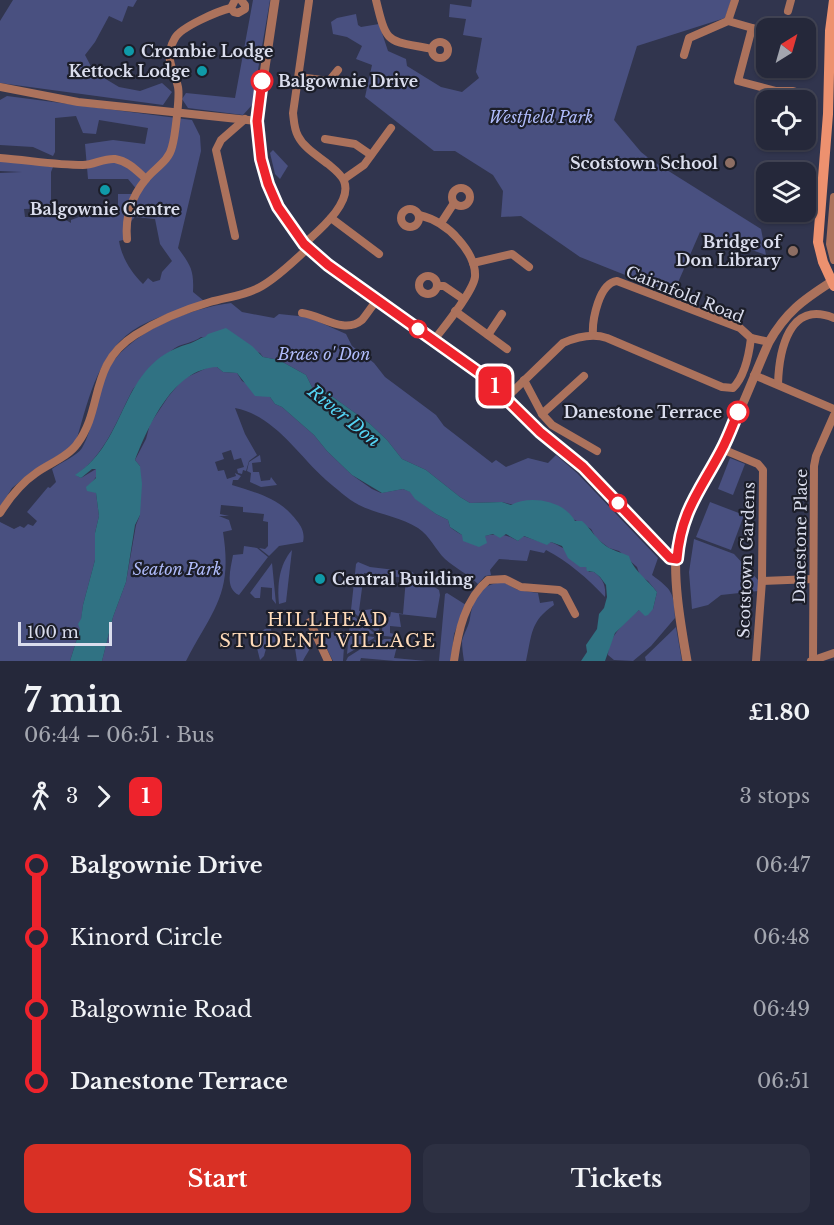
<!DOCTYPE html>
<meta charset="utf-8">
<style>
body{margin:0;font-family:"Libre Baskerville",serif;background:#2d3042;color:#f1f3f6;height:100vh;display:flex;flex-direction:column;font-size:22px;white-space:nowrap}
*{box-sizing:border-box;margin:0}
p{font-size:20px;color:#a3a6af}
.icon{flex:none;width:33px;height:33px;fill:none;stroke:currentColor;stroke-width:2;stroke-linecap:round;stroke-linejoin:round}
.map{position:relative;height:661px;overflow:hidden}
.side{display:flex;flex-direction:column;background:#25283a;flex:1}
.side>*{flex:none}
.badge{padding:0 12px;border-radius:9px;font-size:21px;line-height:39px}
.needle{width:39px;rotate:37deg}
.fabs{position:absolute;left:756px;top:18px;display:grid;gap:12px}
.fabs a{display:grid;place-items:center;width:60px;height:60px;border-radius:12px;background:#25283a;box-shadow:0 2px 4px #0004,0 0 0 2px #424454;font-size:30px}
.scale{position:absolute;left:18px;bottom:15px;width:94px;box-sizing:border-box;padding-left:6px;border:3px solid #dadded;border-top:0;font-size:16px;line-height:21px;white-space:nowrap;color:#dadded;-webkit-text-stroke:4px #1c1e29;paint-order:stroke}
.map>.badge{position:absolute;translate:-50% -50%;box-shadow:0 0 0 3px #fff}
.legs{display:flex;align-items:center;gap:9px;height:66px;padding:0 24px;font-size:20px}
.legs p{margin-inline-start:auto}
.summary{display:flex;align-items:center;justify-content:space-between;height:102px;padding:0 24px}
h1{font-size:33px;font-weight:700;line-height:45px}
.cta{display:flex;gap:12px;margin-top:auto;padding:12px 24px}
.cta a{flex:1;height:69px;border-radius:12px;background:#d93025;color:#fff;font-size:24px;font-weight:700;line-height:69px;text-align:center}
.cta a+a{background:#2d3042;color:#f1f3f6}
ul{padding:0 24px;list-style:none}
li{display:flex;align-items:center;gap:21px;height:72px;font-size:22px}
li i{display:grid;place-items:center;width:9px;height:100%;margin:0 8px;background:currentColor}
li i::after{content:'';width:15px;height:15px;margin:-8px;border:4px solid;border-radius:50%;background:#25283a}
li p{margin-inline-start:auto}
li:first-child i{background:linear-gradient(#0000 50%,currentColor 0)}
li:last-child i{background:linear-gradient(currentColor 50%,#0000 0)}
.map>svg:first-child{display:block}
</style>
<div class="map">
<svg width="834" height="661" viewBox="0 0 834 661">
<rect width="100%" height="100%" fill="#31354e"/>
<g fill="#495080" fill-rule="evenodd">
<polygon points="13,0 137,0 133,7 128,6 122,22 109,16 95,42 85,55 94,72 119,87 140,91 162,83 172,92 163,105 0,83 0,21"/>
<polygon points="253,0 270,0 252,105 243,115 188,108 182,99 186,93 235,98"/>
<polygon points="472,0 731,0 725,18 637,46 614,120 641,152 651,160 761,229 766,255 700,232 673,294 580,257 521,216 501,217 503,191 493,175 455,151 434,151 365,97 372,65 356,59 362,46 347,37 333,34 331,22 337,18 356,14 358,25 361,27 379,24 388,51 406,59 407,66 441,87 462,92 479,78 476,72 482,38 463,35 466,19 449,17 450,4 471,7"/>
<path d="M7,96L192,120L200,136L201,151L178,248C191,266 194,270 193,292L204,301C182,309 151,318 132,331C96,356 87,406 75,445L34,470L12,488L0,507V173L22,172L0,171V159L53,167L51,172V208L24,209L25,217H61L71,223V220L79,217L93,216L96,213L116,208L118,206V194H136L138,191L128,179H88L85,144L113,140L145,144L148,128L99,120L96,134L83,133L76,116L55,118V152L53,156L33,147L0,145V100ZM135,217L155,219L160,244L172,261L162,272L160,280L153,282L148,278L143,284C131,272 122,258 119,241L127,239L126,226Z"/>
<polygon points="273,150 288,166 280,179 275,174 270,153"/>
<path d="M231,303L242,312L274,318L279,314L308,317L346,334L352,346L374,363L385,377L436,415L444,426L492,463L496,460L506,467L528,458L548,463L556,455L577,473L658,558L652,575C672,590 674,592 675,618L651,646L633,661L614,660L608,655C609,636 624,622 639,610L653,609L657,592L648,581L640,576L637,567L619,551L609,548L596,538L591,529L575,520L502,502L470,503L460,497L426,470L402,459L387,440L369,423L326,392L317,391L312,387L306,375L279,360L263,357L260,353L201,337C193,343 183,343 175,348C169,351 135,385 132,391C117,420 105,455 76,475L81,478L96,469V477L90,485L96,493L99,516L95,533V560L83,605L80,629L70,661H0V522L14,529L20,526L24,528L28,524L33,526L37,521L27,512L48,487L50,488L56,482L52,469C60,463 77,456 82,448C94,428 96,395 106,373C126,333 189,308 231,303Z"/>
<path d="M209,367H217L223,372L237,373L242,381L270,397L275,404L282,407L314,435L327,451L352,475L372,489L381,493L403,489L411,492L416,499L436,514L448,520L450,527C454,530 459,534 463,535C486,541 494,527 518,541L523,536L547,544L551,542C565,548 583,559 589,572H594C603,579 606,585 605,597C588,579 568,561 546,550L544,553L530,550L527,561L499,559L490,570L491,575L485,576L478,584C468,574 455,568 445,559C435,549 430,536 418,528C401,517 377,514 359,505C347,499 336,488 326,480C297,454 275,416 235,408L245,434L257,455L249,461L246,471L243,470L242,474L238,473L237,469L244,467L241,458L234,460L231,450L222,453L224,459L215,462L218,471L224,470L227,479L236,476L235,473L241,476L238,480H233L232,485C257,493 280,498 297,521C302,527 305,534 303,542L279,546L269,556L259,548L265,549L268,546V522L263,521L264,514L243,512V507L221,505L220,514L229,516H219L229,520L232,530L223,532C233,595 213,609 186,661H102L113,617L126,582L136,525L140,515V466L135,460L146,439L150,424L168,397L183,379Z"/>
<polygon points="260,455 261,462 252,463 253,472 259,472 261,481 270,480 271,477 277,485 261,487 250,482 251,473 247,471 249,462"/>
<polygon points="730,458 745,464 733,495 718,489"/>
<polygon points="710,502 744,515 731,550 696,537"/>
<polygon points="694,539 734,554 758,580 758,591 721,595 708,605 692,609 689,572"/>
<path d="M244,546L257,548L268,557L239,595C224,588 231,568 233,555L243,554Z"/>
<path d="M292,550L286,602L279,604C277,585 279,565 292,550Z"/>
<polygon points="358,562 370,567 412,572 439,590 440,595 436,618 399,614 401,627 390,626 390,633 395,634 394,637 384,636 382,633 383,613 385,616 390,617 391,612 403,614 406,578 364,573 359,611 372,609 371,619 377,619 378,613 380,613 379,630 376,632 351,610 356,564"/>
<polygon points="272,563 276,604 272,599 272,588 261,587 260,598 255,598 250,593"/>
<path d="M503,582L518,590L538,593L540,603L553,601L554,605C530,621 532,635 526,661H464C463,655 462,647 462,641C464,633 469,626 470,618C474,596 479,585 503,582Z"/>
<polygon points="447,593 466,605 454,634 451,661 439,661 445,594"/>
<polygon points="351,614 374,633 373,634 349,631"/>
<polygon points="676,627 682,661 646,661 645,657"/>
<polygon points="265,629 271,629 272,634 276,634 277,641 267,645 264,656 260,660 257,648 259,633"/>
<polygon points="334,632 345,634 343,661 333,661 325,645 326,634"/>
<polygon points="349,634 374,637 374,638 347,654"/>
<path d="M306,635C316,645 307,652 303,661H297L295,648Z"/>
<polygon points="384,639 394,639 393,646 397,646 394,658 426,661 395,661 361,658 360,661 346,661 348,657 375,640 380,642"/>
</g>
<path fill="#307283" d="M226,328L252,346L263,357L279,360L306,375L312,387L317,391L326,392L369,423L387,440L402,459L426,470L460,497L470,503L502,502L511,505C529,495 564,500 575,521H582C591,529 596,539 606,546C613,551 621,552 629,556C632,569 649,581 657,592L653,609L648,615L645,616L639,610L615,633L605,661H581L587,652L586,645L597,629L599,614L604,608L607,597L606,585L600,577L594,572L587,571L586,567H580L568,558L562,546L551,542L547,545L524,536L518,541L506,534L500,538L493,534L485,536L487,543L479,547L463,541L462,535L450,527L448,520L436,514L415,499L410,492L403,489L382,493L352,475L327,451L314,435L282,407L275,404L270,397L255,396L237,373L223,372L217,367C173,369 149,425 135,460L140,466L142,484L140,515L135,525L126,582L113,617L102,661H70L80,629L78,624L81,619L83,605L95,560V533L99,516L96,493L87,491L86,487L96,478V469H92L81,478L75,475C130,440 118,364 188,344C195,342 199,338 205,337L208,334Z"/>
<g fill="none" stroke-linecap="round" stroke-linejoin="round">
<g stroke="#ac725c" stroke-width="8">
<polyline points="235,0 231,8 234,12 238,13 245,9 245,5 241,0"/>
<path d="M376,0C387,46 387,40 432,49"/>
<polyline points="788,11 791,0"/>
<polyline points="728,21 735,0"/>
<polyline points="752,28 738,81 776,91 793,91 806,95"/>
<polyline points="790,28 791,23"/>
<circle cx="440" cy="50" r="8"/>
<polyline points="684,55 689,38 728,21 766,32"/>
<polyline points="299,77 329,81 338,70"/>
<polyline points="0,87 78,102 257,121"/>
<polyline points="325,139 355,144 371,155"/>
<path d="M0,158C28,160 55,165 83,165C94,165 104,158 115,159C128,161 137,171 146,179"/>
<polyline points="344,179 364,165 391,128"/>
<circle cx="461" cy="197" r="9"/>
<polyline points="834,197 830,244 834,260"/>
<circle cx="410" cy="218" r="9"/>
<path d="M419,215C435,219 447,226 458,239C467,249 476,262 475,277C473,292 444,327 434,340"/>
<polyline points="331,218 379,254"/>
<polyline points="441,223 454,203"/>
<polyline points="235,236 216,150 221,140 245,119"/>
<path d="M127,239C125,217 132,196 146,179C155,168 169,161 172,147C175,137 180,96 178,87C174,68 163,59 175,38C181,27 218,11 231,8"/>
<path d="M304,244C318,231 353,203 344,181C341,174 334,169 328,164C318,156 304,148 298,136C294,129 294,121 293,113L309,1"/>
<polyline points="473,263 512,254 529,267"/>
<circle cx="428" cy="285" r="9"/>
<polyline points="437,286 444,286 463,299"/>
<polyline points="455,311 507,349"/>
<path d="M302,313C321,315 344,335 362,320C367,314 372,306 377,300"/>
<polyline points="488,335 502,314"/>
<path d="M593,335C592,320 599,283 617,281L740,328L751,338L769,342"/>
<polyline points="754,375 834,409"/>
<polyline points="524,380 542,414 552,425 597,451"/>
<path d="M778,384C779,351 789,299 834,318"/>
<path d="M506,398L563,343C577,337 592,333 607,338L722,387L733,388C745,376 749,355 751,338"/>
<polyline points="542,414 584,376"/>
<polyline points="722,449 758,464 763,470 762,581 756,661"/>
<path d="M0,513C10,497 20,484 36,473C48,464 68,457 77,444C104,408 88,365 135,335C157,321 186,309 210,302C228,297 247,295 262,286C279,276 294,261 308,248"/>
<polyline points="762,581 813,579"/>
<polyline points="310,622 328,661"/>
<polyline points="813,660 814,466 816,456 834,415"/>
<path d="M454,661C458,632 465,599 488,580L505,579L521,587L559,590L564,593L575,614"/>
<polyline points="811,661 834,653"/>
</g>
<g stroke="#ac725c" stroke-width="9">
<polyline points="275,0 257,121 261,159 268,184 286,221 304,244 328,265 459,357 490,381 540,432 583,467 667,555 677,559"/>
<path d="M687,661C681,627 671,572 678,538C685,506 706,480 721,451C739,416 753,378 769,342C786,312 803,300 831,282"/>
</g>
<polyline stroke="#ed916f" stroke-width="10" points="834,0 830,31 828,114 818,242 823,262 834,286"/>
</g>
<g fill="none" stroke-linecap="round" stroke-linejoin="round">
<defs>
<path id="line-1" d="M262,81L257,121L261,159L268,184L278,207L304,244L328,265L481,374L540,432L583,467L670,558L677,559C681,511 700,491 721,451C728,438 733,424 738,412"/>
</defs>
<use href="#line-1" stroke="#fff" stroke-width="14"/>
<use href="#line-1" stroke="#ee232c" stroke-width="9"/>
</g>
<g fill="#0f9aa8" stroke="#1c1e29" stroke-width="2">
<circle cx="129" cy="51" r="6"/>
<circle cx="202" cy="71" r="6"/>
<circle cx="105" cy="190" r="6"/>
<circle cx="320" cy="579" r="6"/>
</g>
<g fill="#fff" stroke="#ee232c" stroke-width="3">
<circle cx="262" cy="81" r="10"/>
<circle cx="418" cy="329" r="8"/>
<circle cx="738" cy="412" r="10"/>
<circle cx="618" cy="503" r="8"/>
</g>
<g fill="#8d6e63" stroke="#1c1e29" stroke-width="2">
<circle cx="730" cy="163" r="6"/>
<circle cx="793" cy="251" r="6"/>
</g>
<g text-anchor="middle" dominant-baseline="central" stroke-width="4.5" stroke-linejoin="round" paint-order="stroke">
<g font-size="16" font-weight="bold" fill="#dadded" stroke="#1c1e29" text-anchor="end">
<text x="141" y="51" text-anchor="start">Crombie Lodge</text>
<text x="190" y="71">Kettock Lodge</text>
<text x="718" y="163">Scotstown School</text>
<text x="105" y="209" text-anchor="middle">Balgownie Centre</text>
<text x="781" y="242">Bridge of<tspan x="781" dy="18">Don Library</tspan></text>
<text x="332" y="579" text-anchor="start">Central Building</text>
</g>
<g font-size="16" font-weight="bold" fill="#dadded" stroke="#1c1e29" text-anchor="start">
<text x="278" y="81">Balgownie Drive</text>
<text x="722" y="412" text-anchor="end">Danestone Terrace</text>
</g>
<g font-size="16" font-style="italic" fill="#b0bcfb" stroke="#1c1e29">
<text x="541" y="117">Westfield Park</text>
<text x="324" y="354">Braes o' Don</text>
<text x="177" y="569">Seaton Park</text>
</g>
<g font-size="16" fill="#dadded" stroke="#1c1e29">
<text transform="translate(685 294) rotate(22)">Cairnfold Road</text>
<text transform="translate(800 536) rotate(-89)">Danestone Place</text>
<text transform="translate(746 560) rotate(-88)">Scotstown Gardens</text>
</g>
<g font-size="18" font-style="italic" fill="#54d4f4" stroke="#1c1e29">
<text transform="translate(344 416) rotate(39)">River Don</text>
</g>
<g font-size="18" letter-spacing="1.5" fill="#ffdbb9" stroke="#1c1e29">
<text x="328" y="620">HILLHEAD<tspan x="328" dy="21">STUDENT VILLAGE</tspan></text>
</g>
</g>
</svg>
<div class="fabs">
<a><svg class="needle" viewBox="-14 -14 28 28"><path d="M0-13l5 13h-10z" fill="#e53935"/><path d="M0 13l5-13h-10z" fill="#a3a6af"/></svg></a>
<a><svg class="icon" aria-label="locate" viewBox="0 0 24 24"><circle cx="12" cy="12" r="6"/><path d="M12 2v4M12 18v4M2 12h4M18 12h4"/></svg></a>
<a><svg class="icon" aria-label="layers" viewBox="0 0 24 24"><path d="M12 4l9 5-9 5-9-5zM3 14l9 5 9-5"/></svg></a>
</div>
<div class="scale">100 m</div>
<b class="badge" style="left:495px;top:386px;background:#ee232c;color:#fff">1</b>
</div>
<section class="side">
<div class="summary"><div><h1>7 min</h1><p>06:44 – 06:51 · Bus</p></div><b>£1.80</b></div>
<div class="legs"><svg class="icon" aria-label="walk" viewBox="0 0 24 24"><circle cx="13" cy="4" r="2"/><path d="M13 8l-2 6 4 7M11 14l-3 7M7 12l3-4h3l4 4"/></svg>3<svg class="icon" aria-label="forward" viewBox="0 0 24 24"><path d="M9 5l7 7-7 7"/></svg><b class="badge" style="background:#ee232c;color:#fff">1</b><p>3 stops</p></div>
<ul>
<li><i style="color:#ee232c"></i><b>Balgownie Drive</b><p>06:47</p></li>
<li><i style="color:#ee232c"></i><span>Kinord Circle</span><p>06:48</p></li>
<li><i style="color:#ee232c"></i><span>Balgownie Road</span><p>06:49</p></li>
<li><i style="color:#ee232c"></i><b>Danestone Terrace</b><p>06:51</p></li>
</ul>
<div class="cta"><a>Start</a><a>Tickets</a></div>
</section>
